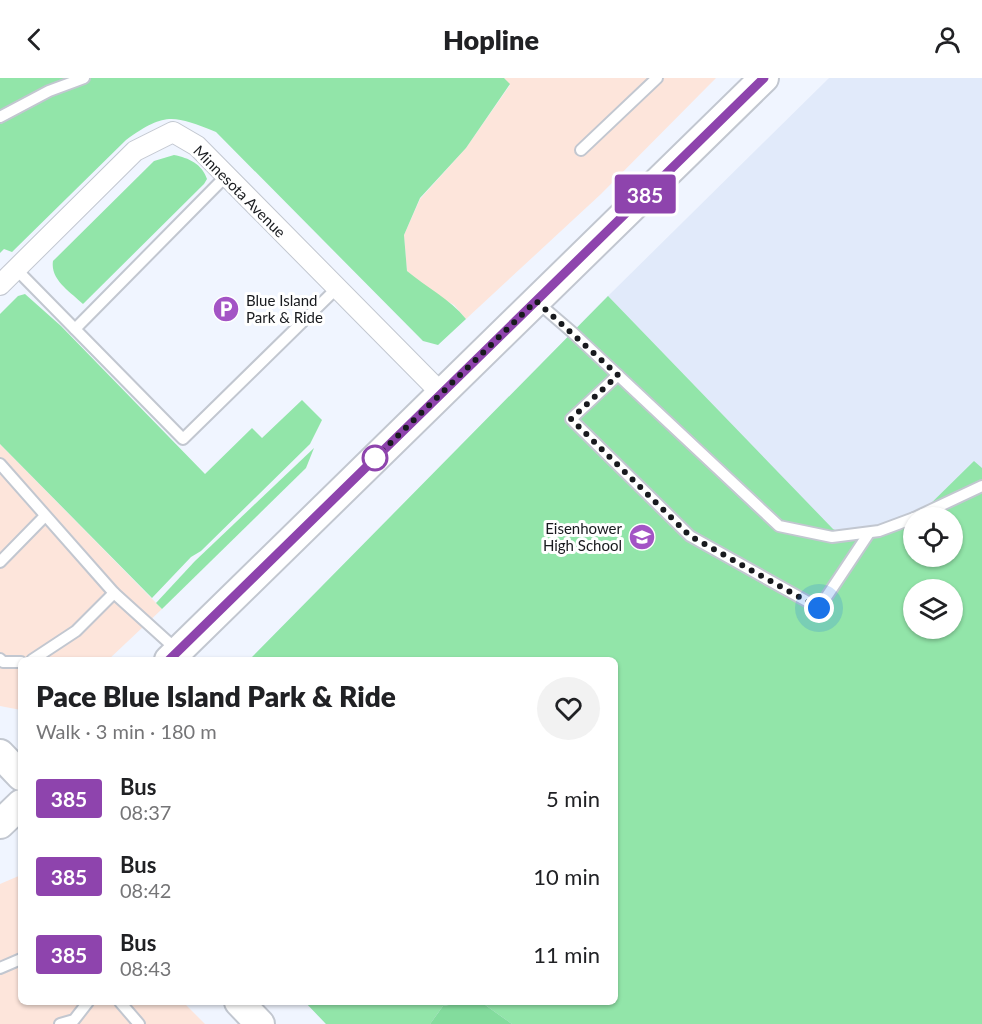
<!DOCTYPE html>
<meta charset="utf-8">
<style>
body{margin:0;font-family:Lato,sans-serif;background:#f2f2f2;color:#202124;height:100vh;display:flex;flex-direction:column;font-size:22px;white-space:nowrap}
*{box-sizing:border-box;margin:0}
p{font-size:20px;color:#757577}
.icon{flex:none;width:33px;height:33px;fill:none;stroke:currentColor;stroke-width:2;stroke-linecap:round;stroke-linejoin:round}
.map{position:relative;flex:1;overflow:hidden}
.sheet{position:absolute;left:18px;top:579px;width:600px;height:348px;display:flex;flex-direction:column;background:#fff;border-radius:9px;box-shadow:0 2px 4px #0004}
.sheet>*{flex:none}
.badge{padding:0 12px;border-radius:4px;font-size:21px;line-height:39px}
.controls{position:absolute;left:903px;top:429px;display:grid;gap:12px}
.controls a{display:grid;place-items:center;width:60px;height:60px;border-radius:50%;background:#fff;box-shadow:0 2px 4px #0004;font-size:30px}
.you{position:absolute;width:30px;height:30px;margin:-15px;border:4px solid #fff;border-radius:50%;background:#1a73e8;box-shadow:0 0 0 9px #1a73e833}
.map>.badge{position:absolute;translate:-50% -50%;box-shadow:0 0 0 3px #fff}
.round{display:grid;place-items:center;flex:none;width:63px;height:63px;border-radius:32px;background:#f2f2f2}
.overview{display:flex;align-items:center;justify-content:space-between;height:102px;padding:0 18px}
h1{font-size:28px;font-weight:800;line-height:45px}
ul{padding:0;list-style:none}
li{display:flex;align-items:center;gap:18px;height:78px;padding:0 18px}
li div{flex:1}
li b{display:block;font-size:22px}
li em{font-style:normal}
li .badge{min-width:66px;font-weight:700;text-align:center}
header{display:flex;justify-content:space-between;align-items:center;height:78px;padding:0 18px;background:#fff;font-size:27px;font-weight:800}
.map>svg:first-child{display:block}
</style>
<header><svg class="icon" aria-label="back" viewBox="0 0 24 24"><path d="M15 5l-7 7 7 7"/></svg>Hopline<svg class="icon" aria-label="person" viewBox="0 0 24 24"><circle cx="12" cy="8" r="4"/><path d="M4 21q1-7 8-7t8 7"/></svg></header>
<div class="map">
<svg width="982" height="946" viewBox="0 0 982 946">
<rect width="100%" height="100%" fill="#f0f5ff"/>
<g fill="#fde5db">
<polygon points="504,0 716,0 601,116 466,241 454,227 433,215 407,193 404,157 420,121 466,70 510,7"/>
<polygon points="0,366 162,531 108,582 21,582 21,632 0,628"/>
<polygon points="21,797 21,924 183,924 205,946 0,946 0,806"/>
</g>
<path fill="#e1eafa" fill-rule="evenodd" d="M829,0H982V946H326L305,924H615V582H249L608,218ZM914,440H952V478H914ZM914,512H952V550H914Z"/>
<g fill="#92e5a9" fill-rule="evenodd">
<path d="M0,0H504L510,6L466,70L420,120L404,157L407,193C426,209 450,221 466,241L438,267L423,263L216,54C173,37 165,34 126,62L12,174L4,171L0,175Z"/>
<path d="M174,77C189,80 202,86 207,101L204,106L83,226C71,214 50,202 53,183L154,83Z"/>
<polygon points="25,216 61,248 205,396 252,350 262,360 302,322 322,342 310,366 201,473 191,479 152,520 0,366 0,236 18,218"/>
<path d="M608,218L833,451C865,468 884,460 913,442L914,478H952V440L917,439L974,383L982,390V946H512L481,924H615V582H249ZM914,512H952V550H914Z"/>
<polygon points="314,370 306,390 162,531 156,525 195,483"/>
<polygon points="305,924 466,924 443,928 430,946 326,946"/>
</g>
<polygon fill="#83dc9d" points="466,924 481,924 512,946 430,946 443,928"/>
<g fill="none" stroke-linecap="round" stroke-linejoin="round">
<defs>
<g id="lane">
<polyline points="0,39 49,13 84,0"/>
<polyline points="581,72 657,0"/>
<polyline points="16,191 183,361 337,210"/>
<polyline points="536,223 572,254 779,448 832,459 879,453 914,440"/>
<polyline points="75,251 226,98"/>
<polyline points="618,297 571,341 690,458 819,530 869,455"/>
<polyline points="0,386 114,515 177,572"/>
<polyline points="914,440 982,408"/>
<polyline points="0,484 45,438"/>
<polyline points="0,581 3,584 21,584"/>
<polyline points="32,582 76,553 114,515"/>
<polyline points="0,890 21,881"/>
<polyline points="120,924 139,946"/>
<polyline points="60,946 74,942 88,924"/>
</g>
<polyline id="street" points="0,207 135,73 173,54 197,68 441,315"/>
<g id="secondary">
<polyline points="169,582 764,0"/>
<polyline points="0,676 21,698"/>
<polyline points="0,746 21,726"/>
<polyline points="239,924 260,946"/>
</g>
</defs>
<use href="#lane" stroke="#c2c7d0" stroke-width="14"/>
<use href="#street" stroke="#c2c7d0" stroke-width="22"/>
<use href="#secondary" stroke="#c2c7d0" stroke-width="32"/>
<use href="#lane" stroke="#fff" stroke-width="10"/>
<use href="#street" stroke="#fff" stroke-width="20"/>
<use href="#secondary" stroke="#fff" stroke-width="28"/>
</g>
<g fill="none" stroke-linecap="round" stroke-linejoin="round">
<defs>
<polyline id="line" points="169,582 764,0"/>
</defs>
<use href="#line" stroke="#fff" stroke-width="14"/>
<use href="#line" stroke="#8e44ad" stroke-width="9"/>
<polyline stroke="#181a1e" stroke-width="6" stroke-dasharray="0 10.8" points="375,380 536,223 618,297 571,341 690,458 819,530"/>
</g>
<defs>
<symbol id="parking-disc" viewBox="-11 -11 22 22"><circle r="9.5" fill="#a354c5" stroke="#fff"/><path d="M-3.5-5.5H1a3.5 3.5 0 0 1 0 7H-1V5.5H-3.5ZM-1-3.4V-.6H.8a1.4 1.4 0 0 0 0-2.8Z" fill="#fff"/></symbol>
<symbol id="school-disc" viewBox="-11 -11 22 22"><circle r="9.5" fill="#a354c5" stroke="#fff"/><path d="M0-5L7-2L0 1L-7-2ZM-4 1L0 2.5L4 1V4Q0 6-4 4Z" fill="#fff"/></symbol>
</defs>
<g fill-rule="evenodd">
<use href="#parking-disc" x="211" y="216" width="30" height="30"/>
<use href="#school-disc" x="627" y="444" width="30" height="30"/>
</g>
<circle fill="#fff" stroke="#8e44ad" stroke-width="3" cx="375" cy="380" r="12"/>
<g text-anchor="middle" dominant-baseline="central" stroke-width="6" stroke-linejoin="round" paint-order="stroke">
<g font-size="15" fill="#181a1e" stroke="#fff">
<text transform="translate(240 113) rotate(45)">Minnesota Avenue</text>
</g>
<g font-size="15" fill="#181a1e" stroke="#fff" text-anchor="start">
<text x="246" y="222">Blue Island<tspan x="246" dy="17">Park &amp; Ride</tspan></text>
<text x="622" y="450" text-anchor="end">Eisenhower<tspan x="622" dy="17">High School</tspan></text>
</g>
</g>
</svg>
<div class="controls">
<a><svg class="icon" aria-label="locate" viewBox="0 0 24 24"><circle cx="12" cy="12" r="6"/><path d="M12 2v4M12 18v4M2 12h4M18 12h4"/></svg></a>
<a><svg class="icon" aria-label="layers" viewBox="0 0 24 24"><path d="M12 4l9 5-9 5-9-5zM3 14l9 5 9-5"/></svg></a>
</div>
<div class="you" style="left:819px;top:530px"></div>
<b class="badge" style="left:645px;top:116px;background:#8e44ad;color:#fff">385</b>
<section class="sheet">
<div class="overview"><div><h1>Pace Blue Island Park &amp; Ride</h1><p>Walk · 3 min · 180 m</p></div><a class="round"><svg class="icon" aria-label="heart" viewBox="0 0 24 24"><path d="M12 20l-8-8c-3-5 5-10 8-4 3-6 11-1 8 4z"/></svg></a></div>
<ul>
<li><span class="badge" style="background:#8e44ad;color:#fff">385</span><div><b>Bus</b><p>08:37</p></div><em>5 min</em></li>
<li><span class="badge" style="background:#8e44ad;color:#fff">385</span><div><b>Bus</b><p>08:42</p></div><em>10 min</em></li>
<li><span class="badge" style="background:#8e44ad;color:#fff">385</span><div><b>Bus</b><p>08:43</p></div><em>11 min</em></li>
</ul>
</section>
</div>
